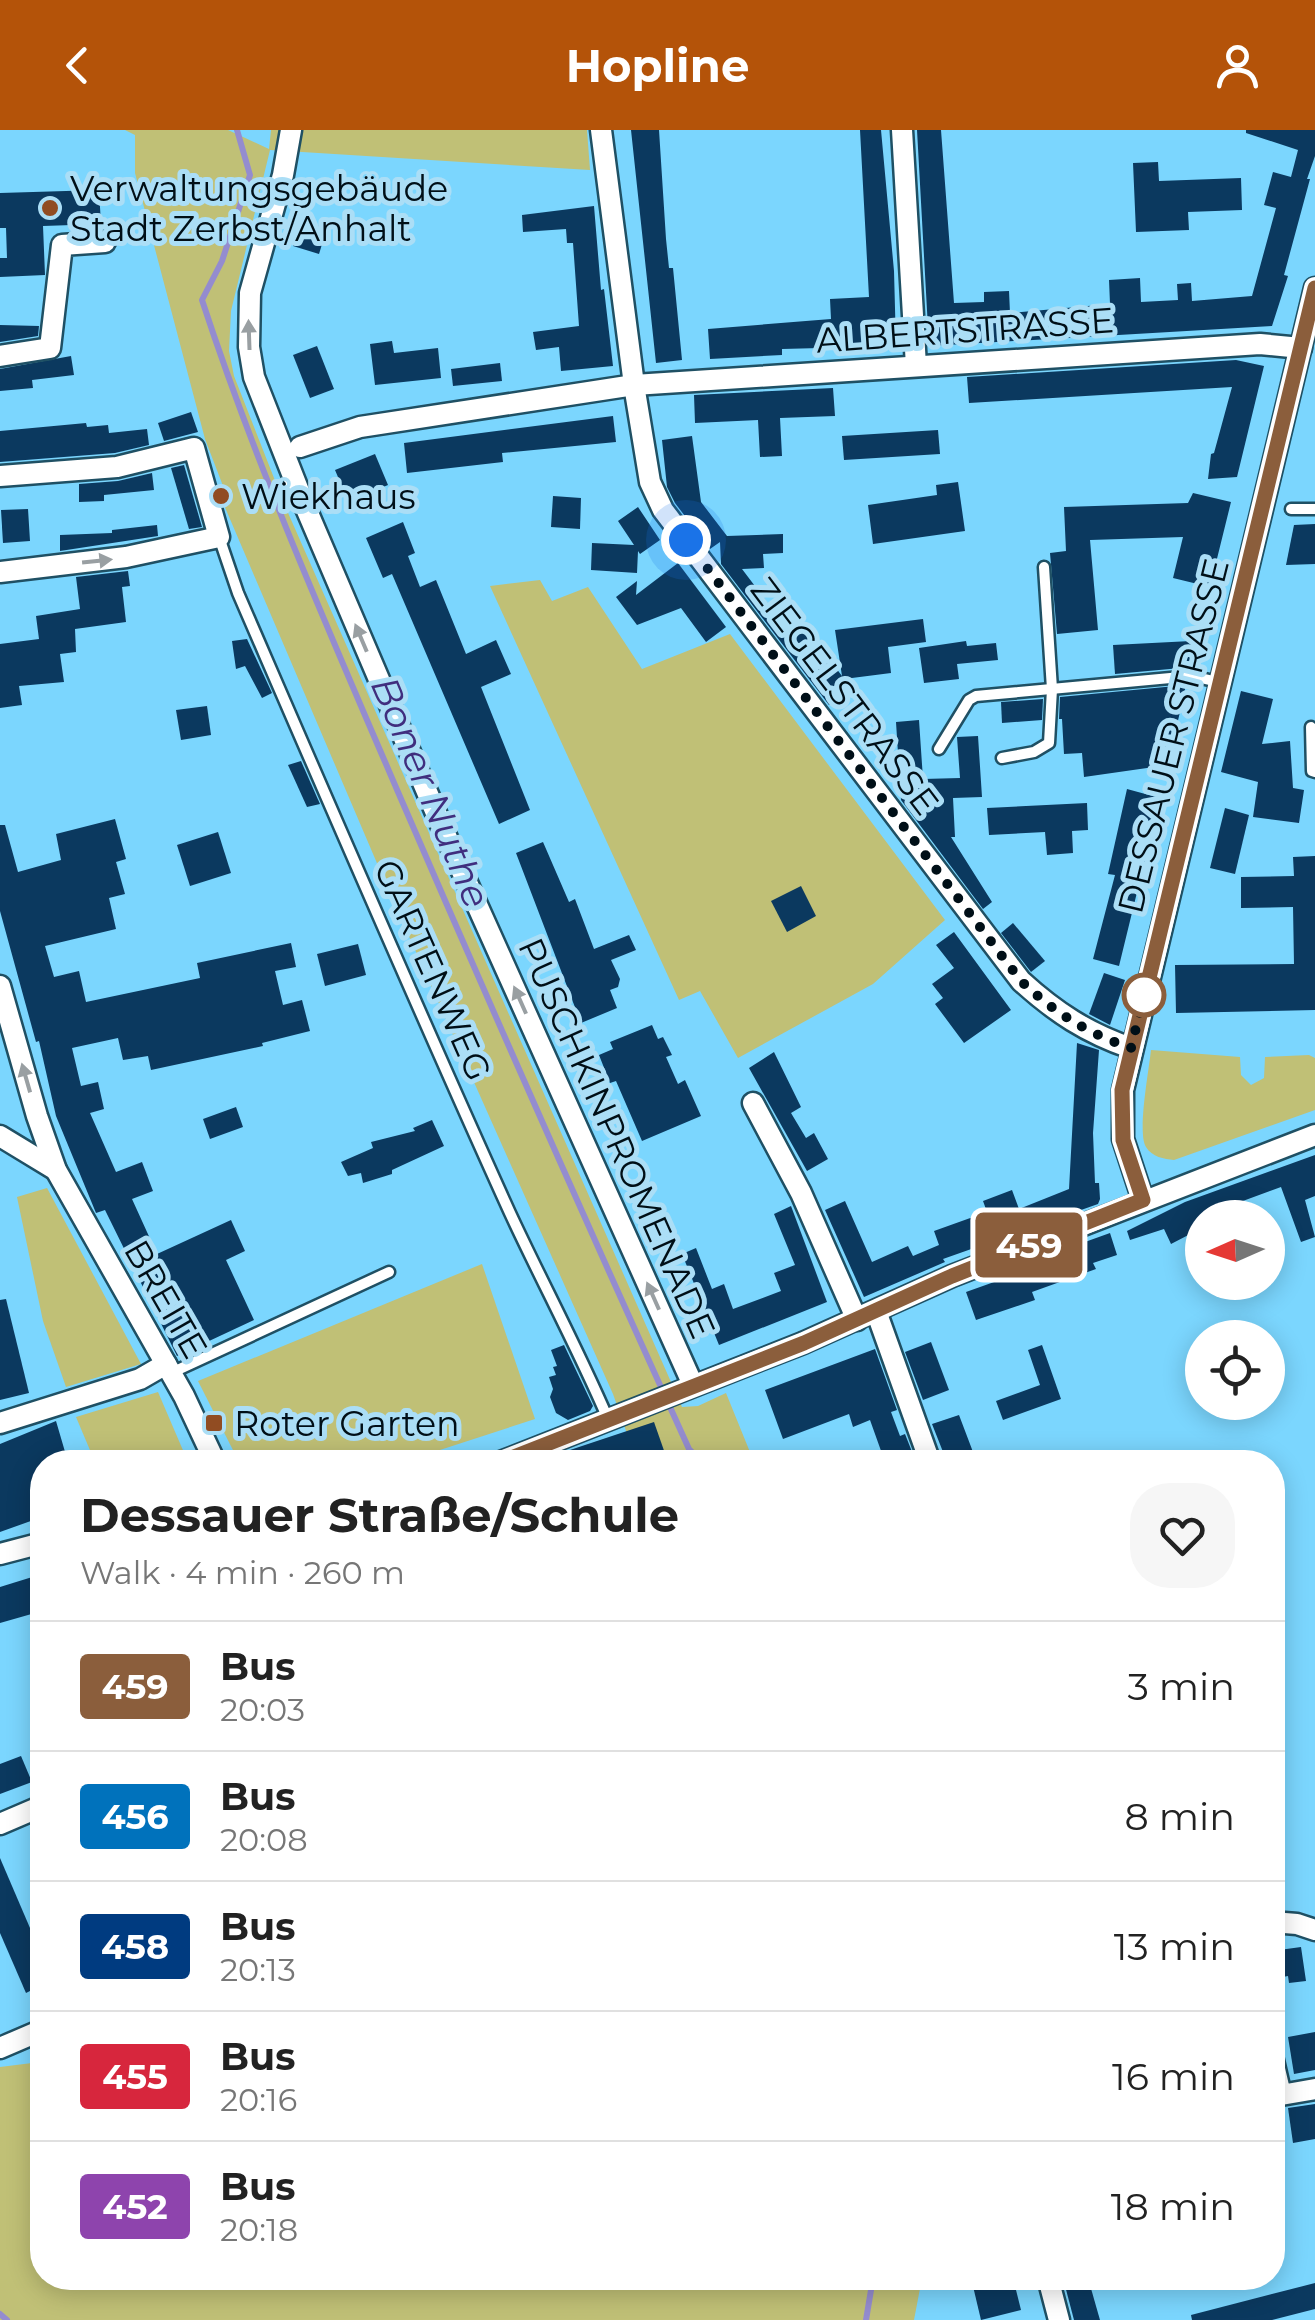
<!DOCTYPE html>
<meta charset="utf-8">
<style>
body{margin:0;font-family:Montserrat,sans-serif;background:#f6f6f6;color:#222;height:100vh;display:flex;flex-direction:column;font-size:38px;white-space:nowrap}
*{box-sizing:border-box;margin:0}
p{font-size:32px;color:#767676}
.icon{flex:none;width:55px;height:55px;fill:none;stroke:currentColor;stroke-width:2;stroke-linecap:round;stroke-linejoin:round}
.map{position:relative;flex:1;overflow:hidden}
.side{position:absolute;left:30px;top:1320px;width:1255px;height:840px;display:flex;flex-direction:column;background:#fff;border-radius:40px;box-shadow:0 5px 25px #0003}
.side>*{flex:none}
.badge{padding:0 20px;border-radius:8px;font-size:35px;line-height:65px}
.needle{width:65px;rotate:267deg}
.buttons{position:absolute;left:1185px;top:1070px;display:grid;gap:20px}
.buttons a{display:grid;place-items:center;width:100px;height:100px;border-radius:50%;background:#fff;box-shadow:0 5px 25px #0003;font-size:50px}
.you{position:absolute;width:50px;height:50px;margin:-25px;border:8px solid #fff;border-radius:50%;background:#1a73e8;box-shadow:0 0 0 15px #1a73e833}
.map>.badge{position:absolute;translate:-50% -50%;box-shadow:0 0 0 5px #fff}
.round{display:grid;place-items:center;flex:none;width:105px;height:105px;border-radius:40px;background:#f6f6f6}
.summary{display:flex;align-items:center;justify-content:space-between;height:170px;padding:0 50px}
h1{font-size:48px;font-weight:700;line-height:75px}
ul{padding:0;list-style:none}
li{display:flex;align-items:center;gap:30px;height:130px;padding:0 50px;border-top:2px solid #e0e0e0}
li div{flex:1}
li b{display:block;font-size:38px}
li em{font-style:normal}
li .badge{min-width:110px;font-weight:700;text-align:center}
header{display:flex;justify-content:space-between;align-items:center;height:130px;padding:0 50px;background:#b45309;color:#fff;font-size:45px;font-weight:700}
.map>svg:first-child{display:block}
</style>
<header><svg class="icon" aria-label="back" viewBox="0 0 24 24"><path d="M15 5l-7 7 7 7"/></svg>Hopline<svg class="icon" aria-label="person" viewBox="0 0 24 24"><circle cx="12" cy="8" r="4"/><path d="M4 21q1-7 8-7t8 7"/></svg></header>
<div class="map">
<svg width="1315" height="2190" viewBox="0 0 1315 2190">
<rect width="100%" height="100%" fill="#7bd6fe"/>
<g fill="#c0c076">
<polygon points="125,0 228,0 269,19 271,0 587,0 590,40 270,20 231,181 229,221 234,246 285,376 682,1277 698,1276 726,1263 754,1332 637,1332 613,1264 391,766 224,375 228,369 205,309 135,43 135,5"/>
<polygon points="540,450 552,471 588,457 642,539 730,504 945,790 873,854 738,928 700,861 679,870 490,456"/>
<path d="M1151,920L1240,927L1241,945L1251,955L1264,948L1265,927L1309,925L1315,928V980L1174,1030C1164,1029 1152,1027 1146,1017C1137,1003 1149,940 1151,920Z"/>
<polygon points="47,1058 141,1234 66,1257 43,1191 17,1067"/>
<polygon points="482,1134 535,1289 403,1332 239,1332 198,1251"/>
<polygon points="158,1262 188,1332 95,1332 76,1287"/>
<polygon points="42,1928 42,2148 922,2148 914,2190 0,2190 0,1937 32,1933"/>
</g>
<g fill="none" stroke-linecap="round" stroke-linejoin="round">
<g stroke="#948ccf" stroke-width="6">
<path d="M237,0L250,45L222,131L202,170C257,338 328,499 398,662C493,882 590,1101 689,1319L702,1332"/>
<polyline points="0,2184 7,2190"/>
<polyline points="866,2190 873,2148"/>
</g>
</g>
<g fill="#0b395f">
<polygon points="631,0 659,0 666,109 669,138 673,138 682,230 656,233"/>
<polygon points="860,0 881,0 894,141 896,216 782,219 782,225 710,229 708,199 831,189 830,169 869,167"/>
<polygon points="917,0 941,0 954,173 984,172 984,162 1009,161 1010,183 1110,174 1109,150 1140,148 1141,172 1178,170 1177,154 1191,153 1192,171 1252,166 1276,78 1264,75 1273,42 1291,47 1298,20 1246,3 1246,0 1315,0 1315,26 1307,49 1310,49 1284,145 1288,146 1272,196 929,216"/>
<polygon points="1158,32 1159,51 1241,48 1242,80 1188,82 1189,100 1136,102 1133,33"/>
<polygon points="99,60 101,94 43,96 45,145 0,147 0,128 7,128 6,98 0,98 0,63"/>
<polygon points="594,76 601,160 604,159 613,236 561,241 559,217 536,220 533,202 579,196 573,113 567,113 566,99 523,102 522,85"/>
<polygon points="300,91 327,98 319,124 293,116"/>
<polygon points="0,195 39,196 38,206 0,212"/>
<polygon points="392,211 394,223 438,218 441,248 375,255 370,214"/>
<polygon points="317,216 334,259 310,268 293,225"/>
<polygon points="71,226 74,245 32,250 33,258 0,261 0,239"/>
<polygon points="1236,230 1264,236 1237,347 1208,349 1211,324 1214,323 1232,257 969,273 967,247"/>
<polygon points="500,233 502,251 453,256 451,239"/>
<polygon points="833,258 835,286 780,288 782,326 760,327 758,290 695,293 694,265"/>
<polygon points="191,282 198,302 164,311 158,293"/>
<polygon points="613,286 616,312 502,323 503,332 407,343 404,313"/>
<polygon points="86,293 87,297 108,295 109,303 147,299 149,315 115,323 0,332 0,301"/>
<polygon points="938,300 940,324 844,330 842,306"/>
<polygon points="692,306 701,372 727,406 783,404 783,423 763,424 764,438 742,439 770,476 782,467 842,546 835,500 923,489 926,512 888,517 891,543 844,549 851,559 829,575 721,434 720,412 710,419 675,373 667,357 662,310"/>
<polygon points="375,324 388,355 376,360 379,368 352,380 335,340"/>
<polygon points="184,335 202,397 189,399 171,338"/>
<polygon points="152,343 154,360 104,365 104,371 79,372 79,354 118,351"/>
<polygon points="958,352 965,401 873,414 868,375 937,365 936,355"/>
<polygon points="1193,363 1231,372 1210,457 1173,448 1183,407 1090,410 1098,500 1057,504 1050,423 1066,421 1064,377 1188,373"/>
<polygon points="553,366 581,368 580,399 551,397"/>
<polygon points="638,377 660,410 640,424 638,421 637,443 591,440 592,413 634,415 618,391"/>
<polygon points="28,379 30,411 3,413 1,380"/>
<polygon points="403,392 415,423 408,426 420,457 436,450 466,524 496,510 511,544 481,557 530,680 499,694 392,444 383,448 366,408"/>
<polygon points="1315,394 1315,434 1286,435 1294,395"/>
<polygon points="157,395 158,406 60,421 60,405 112,403 112,400"/>
<polygon points="678,433 726,497 706,512 681,478 637,495 616,467 637,451 636,465"/>
<polygon points="128,441 130,456 122,457 126,492 75,499 76,522 60,524 64,552 19,556 22,575 0,578 0,514 39,509 36,486 80,479 76,447"/>
<polygon points="247,509 272,563 262,568 245,536 236,539 232,511"/>
<polygon points="966,511 967,516 996,513 998,530 957,534 959,549 924,553 919,518"/>
<polygon points="1191,511 1192,537 1115,544 1113,515"/>
<polygon points="1186,555 1168,635 1084,647 1082,623 1064,624 1062,589 1059,589 1060,567"/>
<polygon points="1241,561 1273,569 1262,614 1290,611 1293,658 1304,660 1299,693 1253,687 1258,652 1221,642"/>
<polygon points="1043,569 1042,590 1002,593 1001,572"/>
<polygon points="207,576 211,605 181,610 176,580"/>
<polygon points="919,590 923,649 960,648 957,607 978,606 982,667 953,668 955,707 951,707 992,772 983,779 901,670 896,592"/>
<polygon points="301,631 320,674 307,677 288,635"/>
<polygon points="1127,659 1160,668 1119,836 1093,829 1115,745 1108,744"/>
<polygon points="1087,673 1088,700 1072,701 1073,723 1047,725 1045,702 989,705 987,678"/>
<polygon points="1225,678 1249,685 1235,744 1210,738"/>
<polygon points="115,689 126,729 116,732 125,764 109,768 116,799 45,816 54,847 79,841 86,872 200,848 197,833 291,813 296,837 275,841 283,875 302,870 310,901 262,913 263,916 151,940 148,926 123,930 118,908 72,918 81,956 98,952 104,979 90,983 116,1042 142,1032 153,1061 132,1069 157,1124 231,1090 245,1121 226,1130 254,1190 177,1226 105,1080 96,1083 56,986 39,911 36,912 0,781 0,695 5,695 18,742 61,730 56,704"/>
<polygon points="218,702 231,743 190,756 177,715"/>
<polygon points="543,712 569,772 575,769 594,819 629,805 636,820 611,830 620,849 618,857 610,860 617,878 581,893 516,723"/>
<polygon points="1315,726 1315,880 1176,883 1175,835 1294,834 1293,777 1241,778 1241,747 1294,746 1293,727"/>
<polygon points="801,756 816,786 787,802 771,771"/>
<polygon points="1013,793 1045,831 1031,842 1001,803"/>
<polygon points="954,802 1011,880 964,913 935,874 943,868 932,854 954,838 936,815"/>
<polygon points="358,814 366,845 325,856 317,824"/>
<polygon points="1104,843 1125,850 1110,895 1089,884"/>
<polygon points="652,895 658,909 663,907 672,925 666,927 678,954 685,950 701,986 642,1011 616,951 610,953 599,925 613,919 610,912"/>
<polygon points="1077,913 1099,920 1093,1003 1095,1053 1099,1053 1100,1069 1098,1074 943,1129 945,1132 864,1167 825,1080 845,1071 872,1132 908,1116 913,1126 939,1115 934,1101 987,1082 983,1071 1012,1060 1019,1079 1069,1059"/>
<polygon points="774,922 801,977 791,983 806,1008 814,1003 828,1029 807,1041 749,938"/>
<polygon points="236,977 243,997 210,1009 203,989"/>
<polygon points="432,990 444,1016 392,1040 392,1044 363,1053 361,1043 348,1046 341,1032 373,1018 371,1012 415,1001 413,998"/>
<polygon points="1315,1025 1315,1066 1305,1070 1315,1107 1301,1112 1281,1057 1213,1082 1215,1088 1202,1088 1202,1092 1195,1095 1198,1100 1171,1114 1164,1099 1130,1110 1127,1101 1185,1072"/>
<polygon points="791,1076 827,1172 719,1215 682,1124 696,1118 712,1159 724,1154 733,1179 781,1161 774,1143 795,1135 774,1084"/>
<polygon points="1110,1103 1117,1125 1093,1133 1096,1139 1032,1162 1035,1170 976,1190 966,1162 1025,1141 1021,1135"/>
<polygon points="6,1169 29,1263 0,1270 0,1170"/>
<polygon points="931,1212 949,1260 923,1270 905,1222"/>
<polygon points="564,1215 593,1276 590,1281 568,1290 556,1283 550,1267 553,1259 549,1247 556,1245 553,1237 557,1236 551,1220"/>
<polygon points="1042,1215 1061,1269 1003,1290 996,1271 1040,1255 1028,1220"/>
<polygon points="875,1219 897,1280 891,1282 900,1306 905,1304 916,1332 885,1332 870,1290 853,1297 849,1284 783,1309 765,1260"/>
<polygon points="959,1285 973,1322 965,1325 968,1332 947,1332 932,1294"/>
<polygon points="56,1291 68,1332 42,1332 42,1387 0,1402 0,1314"/>
<polygon points="654,1292 668,1332 542,1332 555,1325"/>
<polygon points="42,1444 42,1481 0,1493 0,1457"/>
<polygon points="21,1626 32,1652 0,1664 0,1634"/>
<polygon points="0,1728 42,1826 42,1855 26,1863 0,1803"/>
<polygon points="1301,1817 1306,1851 1289,1853 1288,1846 1272,1849 1272,1821"/>
<polygon points="1315,1902 1315,1940 1294,1944 1288,1907"/>
<polygon points="1315,1974 1315,2009 1293,2013 1288,1978"/>
<polygon points="991,2148 1013,2148 1021,2180 981,2190 972,2152"/>
<polygon points="1063,2148 1088,2148 1100,2190 1074,2190"/>
<polygon points="1315,2153 1315,2179 1272,2190 1192,2190 1191,2185"/>
</g>
<g fill="none" stroke-linecap="round" stroke-linejoin="round">
<defs>
<g id="lane">
<polyline points="1291,379 1315,379"/>
<path d="M219,407L238,463C328,671 417,878 510,1083C542,1152 578,1219 608,1289"/>
<polyline points="1311,597 1312,641 1315,642"/>
<polyline points="939,619 969,570 976,566 1192,546 1218,552"/>
<polyline points="1002,628 1034,622 1049,613 1052,559 1044,437"/>
<polyline points="171,1243 389,1142"/>
</g>
<g id="street">
<polyline points="291,0 283,45 250,163 249,217 254,247 302,369 442,697 693,1255"/>
<path d="M601,0L634,255L650,352L663,380L1021,851C1055,882 1087,903 1131,918"/>
<polyline points="902,0 916,236"/>
<polyline points="0,226 50,218 62,115 105,112"/>
<polyline points="300,317 360,297 634,255 1260,214 1301,218"/>
<polyline points="0,346 117,337 194,318 219,407 126,427 0,442"/>
<polyline points="0,856 37,986 56,1040 184,1266 215,1332"/>
<polyline points="753,973 801,1063 857,1190"/>
<polyline points="0,1006 56,1040"/>
<polyline points="1143,1070 1123,1009 1123,960 1315,158"/>
<polyline points="876,1181 930,1332"/>
<polyline points="0,1293 140,1249 166,1234"/>
<polyline points="501,1332 803,1213 952,1146 1315,1005"/>
<polyline points="0,1424 42,1413"/>
<polyline points="0,1694 42,1676"/>
<polyline points="1272,1792 1297,1794 1315,1800"/>
<polyline points="0,1918 42,1900"/>
<polyline points="1272,1926 1281,1965 1315,1959"/>
<polyline points="1048,2148 1059,2190"/>
</g>
</defs>
<use href="#lane" stroke="#1f5064" stroke-width="15"/>
<use href="#street" stroke="#1f5064" stroke-width="25"/>
<use href="#lane" stroke="#fff" stroke-width="10"/>
<use href="#street" stroke="#fff" stroke-width="20"/>
</g>
<defs><path id="oneway-solid" d="M-6-.8H1V-3.2L6.5 0L1 3.2V.8H-6Z" transform="scale(2.5)"/></defs>
<g fill="#999fa2">
<use href="#oneway-solid" transform="translate(249 205) rotate(-92)"/>
<use href="#oneway-solid" transform="translate(97 431) rotate(-6)"/>
<use href="#oneway-solid" transform="translate(361 508) rotate(-113)"/>
<use href="#oneway-solid" transform="translate(520 870) rotate(-114)"/>
<use href="#oneway-solid" transform="translate(26 948) rotate(-106)"/>
<use href="#oneway-solid" transform="translate(653 1166) rotate(-114)"/>
</g>
<g fill="none" stroke-linecap="round" stroke-linejoin="round">
<defs>
<polyline id="line" points="501,1332 804,1213 952,1146 1143,1070 1123,1010 1122,960 1315,158"/>
</defs>
<use href="#line" stroke="#fff" stroke-width="22"/>
<use href="#line" stroke="#8b5e3c" stroke-width="15"/>
<path stroke="#000f17" stroke-width="10" stroke-dasharray="0 18" d="M686,410L1021,851C1055,883 1087,903 1131,918L1144,865"/>
</g>
<g fill="#914c22" stroke="#abdef6" stroke-width="4">
<circle cx="50" cy="78" r="10"/>
<circle cx="221" cy="366" r="10"/>
<rect x="204" y="1283" width="20" height="20" rx="5"/>
</g>
<circle fill="#fff" stroke="#8b5e3c" stroke-width="5" cx="1144" cy="865" r="20"/>
<g text-anchor="middle" dominant-baseline="central" stroke-width="10" stroke-linejoin="round" paint-order="stroke">
<g font-size="35" fill="#000f17" stroke="#abdef6" text-anchor="start">
<text x="70" y="58">Verwaltungsgebäude<tspan x="70" dy="40">Stadt Zerbst/Anhalt</tspan></text>
<text x="241" y="366">Wiekhaus</text>
<text x="234" y="1293">Roter Garten</text>
</g>
<g font-size="35" fill="#000f17" stroke="#abdef6">
<text transform="translate(965 200) rotate(-4)">ALBERTSTRASSE</text>
<text transform="translate(845 566) rotate(53)">ZIEGELSTRASSE</text>
<text transform="translate(1173 606) rotate(-76)">DESSAUER STRASSE</text>
<text transform="translate(433 840) rotate(66)">GARTENWEG</text>
<text transform="translate(617 1008) rotate(66)">PUSCHKINPROMENADE</text>
<text transform="translate(166 1169) rotate(60)">BREITE</text>
</g>
<g font-size="38" font-style="italic" fill="#402e7e" stroke="#abdef6">
<text transform="translate(431 662) rotate(67)">Boner Nuthe</text>
</g>
</g>
</svg>
<div class="buttons">
<a><svg class="needle" viewBox="-14 -14 28 28"><path d="M0-13l5 13h-10z" fill="#e53935"/><path d="M0 13l5-13h-10z" fill="#767676"/></svg></a>
<a><svg class="icon" aria-label="locate" viewBox="0 0 24 24"><circle cx="12" cy="12" r="6"/><path d="M12 2v4M12 18v4M2 12h4M18 12h4"/></svg></a>
</div>
<div class="you" style="left:686px;top:410px"></div>
<b class="badge" style="left:1029px;top:1115px;background:#8b5e3c;color:#fff">459</b>
<section class="side">
<div class="summary"><div><h1>Dessauer Straße/Schule</h1><p>Walk · 4 min · 260 m</p></div><a class="round"><svg class="icon" aria-label="heart" viewBox="0 0 24 24"><path d="M12 20l-8-8c-3-5 5-10 8-4 3-6 11-1 8 4z"/></svg></a></div>
<ul>
<li><span class="badge" style="background:#8b5e3c;color:#fff">459</span><div><b>Bus</b><p>20:03</p></div><em>3 min</em></li>
<li><span class="badge" style="background:#0072bc;color:#fff">456</span><div><b>Bus</b><p>20:08</p></div><em>8 min</em></li>
<li><span class="badge" style="background:#003b80;color:#fff">458</span><div><b>Bus</b><p>20:13</p></div><em>13 min</em></li>
<li><span class="badge" style="background:#d7263d;color:#fff">455</span><div><b>Bus</b><p>20:16</p></div><em>16 min</em></li>
<li><span class="badge" style="background:#8e44ad;color:#fff">452</span><div><b>Bus</b><p>20:18</p></div><em>18 min</em></li>
</ul>
</section>
</div>
